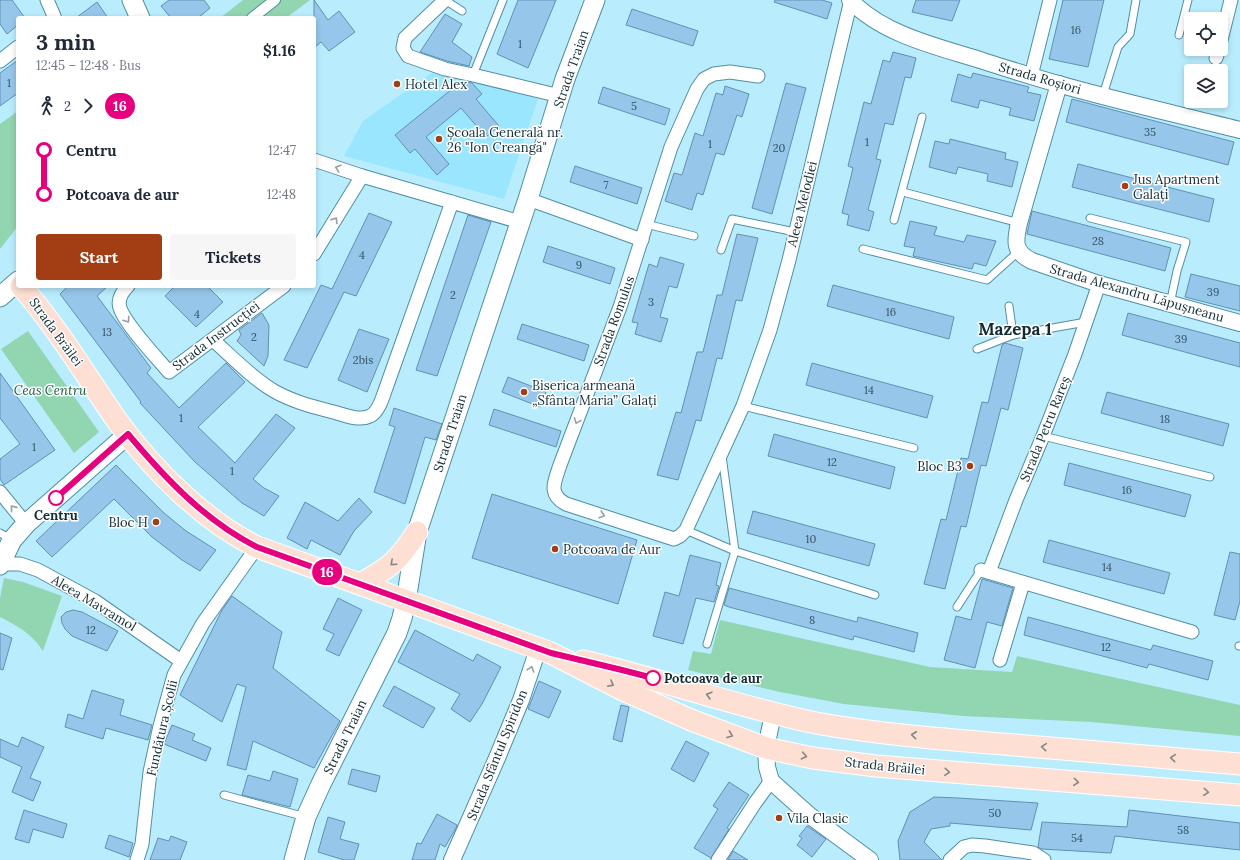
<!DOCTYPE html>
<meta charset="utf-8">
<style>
body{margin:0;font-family:Lora,serif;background:#f6f6f7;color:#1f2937;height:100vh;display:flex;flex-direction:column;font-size:15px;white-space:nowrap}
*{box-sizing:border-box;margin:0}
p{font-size:13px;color:#747a83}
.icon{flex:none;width:22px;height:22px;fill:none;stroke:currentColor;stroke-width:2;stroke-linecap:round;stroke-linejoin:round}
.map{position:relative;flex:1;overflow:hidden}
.panel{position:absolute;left:16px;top:16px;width:300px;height:272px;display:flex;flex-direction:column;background:#fff;border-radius:4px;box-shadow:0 2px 6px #0003}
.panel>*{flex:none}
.badge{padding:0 8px;border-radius:13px;font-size:14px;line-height:26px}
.tools{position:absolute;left:1184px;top:12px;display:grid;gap:8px}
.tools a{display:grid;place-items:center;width:44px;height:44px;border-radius:4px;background:#fff;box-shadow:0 2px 6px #0003;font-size:20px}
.map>.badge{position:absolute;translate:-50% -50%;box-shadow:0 0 0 2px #fff}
.legs{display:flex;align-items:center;gap:6px;height:44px;padding:0 20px;font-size:13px}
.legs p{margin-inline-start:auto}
.head{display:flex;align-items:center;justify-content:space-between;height:68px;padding:0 20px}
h1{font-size:22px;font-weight:700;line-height:30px}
.cta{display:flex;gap:8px;margin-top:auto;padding:8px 20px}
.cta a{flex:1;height:46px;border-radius:4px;background:#a33d14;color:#fff;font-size:16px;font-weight:700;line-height:46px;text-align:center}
.cta a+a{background:#f6f6f7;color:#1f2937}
ul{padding:0 20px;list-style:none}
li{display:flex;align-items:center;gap:14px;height:44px;font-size:15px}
li i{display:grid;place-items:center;width:6px;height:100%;margin:0 5px;background:currentColor}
li i::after{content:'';width:10px;height:10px;margin:-5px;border:3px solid;border-radius:50%;background:#fff}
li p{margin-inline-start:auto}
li:first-child i{background:linear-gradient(#0000 50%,currentColor 0)}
li:last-child i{background:linear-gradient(currentColor 50%,#0000 0)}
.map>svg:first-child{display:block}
</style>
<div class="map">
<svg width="1240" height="860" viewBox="0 0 1240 860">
<rect width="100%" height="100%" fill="#b9edfe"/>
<polygon fill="#9ae6ff" points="439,68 538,99 504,199 344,156 363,121"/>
<g fill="#92d6b1">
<polygon points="243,0 310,0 286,18 220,18"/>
<polygon points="18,111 18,226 0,249 0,124"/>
<polygon points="28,331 99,432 74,453 1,349"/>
<path d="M4,578L23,582L62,596L43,651C31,633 19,627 0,617V598Z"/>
<polygon points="720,620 930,667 1012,672 1017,656 1240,705 1240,736 1091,722 963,716 844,704 780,692 688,670 693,651 711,654"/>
</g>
<g fill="#96c7eb" stroke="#6090b2">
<polygon points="0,0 12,0 25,18 18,18 18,25 7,34 0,24"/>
<polygon points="169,0 204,0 210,8 198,18 171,18 161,6"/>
<polygon points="314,0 328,20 339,11 355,32 329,51 321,42 314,48"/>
<polygon points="518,0 556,0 528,68 497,54"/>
<polygon points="775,0 822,0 832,3 827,19 774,2"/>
<polygon points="916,0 960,0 952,21 912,12"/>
<polygon points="1063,0 1104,0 1088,67 1049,59"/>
<polygon points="97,2 108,18 76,18"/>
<polygon points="632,9 698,31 693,46 626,25"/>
<polygon points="445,14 462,24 452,42 472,57 469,66 447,61 420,52"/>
<polygon points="893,52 916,58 911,78 905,77 893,125 885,123 876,159 881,160 868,210 874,212 869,231 847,225 849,215 842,213 853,168 848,166 864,102 871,104 883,60 890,62"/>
<polygon points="18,60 18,93 0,106 0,73"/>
<polygon points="973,73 1029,87 1027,92 1041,95 1034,121 1009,115 1011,108 980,100 978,108 951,101 958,74 971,78"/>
<polygon points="462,81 472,83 482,94 476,99 499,126 486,137 461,108 426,137 449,164 437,175 415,149 410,153 395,135"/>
<polygon points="786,83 806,88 772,214 752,208"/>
<polygon points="725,86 749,94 742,117 737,115 724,155 716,153 703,195 697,193 692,210 665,201 674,173 682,175 695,133 703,136 716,93 723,95"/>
<polygon points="603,87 670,109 665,125 598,103"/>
<polygon points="1072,99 1234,142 1228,165 1066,122"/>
<polygon points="950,139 1006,153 1005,159 1018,162 1012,187 987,181 988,174 958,167 956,174 929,167 935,141 949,144"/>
<polygon points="1078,164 1214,199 1209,222 1072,187"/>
<polygon points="575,166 642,188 637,204 570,182"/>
<polygon points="1032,211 1171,248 1165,271 1027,234"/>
<polygon points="369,213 392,222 356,296 344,292 307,368 284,360 321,285 332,289"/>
<polygon points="468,215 491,222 437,376 416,370"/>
<polygon points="910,221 937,227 934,235 964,242 967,235 996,241 986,266 974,263 972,269 913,256 915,248 904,246"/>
<polygon points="737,234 758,238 742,301 736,300 722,359 717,358 701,421 696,420 678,480 657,475 676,412 681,413 697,352 703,352 717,295 722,295"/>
<polygon points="548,246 615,268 610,284 543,262"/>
<polygon points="660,257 684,264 677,288 669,286 660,317 668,319 661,342 635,334 638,323 632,322 649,264 657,267"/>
<polygon points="1191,274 1240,286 1240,311 1185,297"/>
<polygon points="833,285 954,317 949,339 827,306"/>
<polygon points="68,286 108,286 97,296 151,368 147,373 179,408 226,363 245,382 198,427 235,463 276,414 295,428 253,479 264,488 279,496 264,516 242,503 195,462 140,403 141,402 60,294"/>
<polygon points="175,286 207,286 223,302 196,327 165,296"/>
<polygon points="262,313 269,325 268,356 264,366 237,341 241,335 239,330"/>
<polygon points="1128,313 1240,343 1240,367 1122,335"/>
<polygon points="522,324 589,345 584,361 517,339"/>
<polygon points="359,329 389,339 367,392 338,380"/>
<polygon points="1005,343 1023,348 1008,410 1001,408 986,466 981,465 966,527 961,526 945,589 924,584 941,519 946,520 961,458 968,459 982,402 988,403 1002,345"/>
<polygon points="812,363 933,396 927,418 806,385"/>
<polygon points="0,373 55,450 4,485 0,479 0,459 20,444 0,418"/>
<polygon points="508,377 546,392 540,407 502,392"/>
<polygon points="1107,392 1229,424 1223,446 1101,413"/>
<polygon points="394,408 442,424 436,440 425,437 405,504 374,492 395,427 389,425"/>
<polygon points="494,409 561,431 556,447 489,425"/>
<polygon points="774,434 895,467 890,489 768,456"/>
<polygon points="1069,463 1191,495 1185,517 1064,485"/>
<polygon points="116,465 164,513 186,531 216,550 200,571 182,560 152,537 114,499 52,557 36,541"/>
<polygon points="492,494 637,540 618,604 472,558"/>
<polygon points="359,498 372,512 354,531 340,555 311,540 307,549 287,538 305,502 338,521"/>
<polygon points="753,511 875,544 869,566 747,533"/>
<polygon points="1049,540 1170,573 1164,594 1043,562"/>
<polygon points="1230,552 1240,554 1240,601 1235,620 1214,615"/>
<polygon points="690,555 721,563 716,585 719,586 714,602 696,598 683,644 653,636 665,592 679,596"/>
<polygon points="982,579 1013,588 1002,626 987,622 975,668 944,660 956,616 971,620"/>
<polygon points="729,588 857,622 858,617 918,633 914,652 854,636 853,640 729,607 724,605"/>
<polygon points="232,596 282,632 273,668 340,721 314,768 253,741 246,770 227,765 246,687 237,684 222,722 180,695 222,610"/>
<polygon points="338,598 362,610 339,656 326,650 334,634 323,629"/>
<polygon points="73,610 82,612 118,631 107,651 72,636 65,629 62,623 61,617 66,612"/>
<polygon points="1028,617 1151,650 1153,645 1213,661 1208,680 1149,664 1147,668 1024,635"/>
<polygon points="415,630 473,661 477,654 501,667 482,704 470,722 451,709 460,694 398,662"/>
<polygon points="0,633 12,638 3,670 0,669"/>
<polygon points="539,681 561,691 549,718 528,709"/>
<polygon points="394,686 435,708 423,728 383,706"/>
<polygon points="92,690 124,700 120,715 152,725 148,740 106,728 103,739 65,727 68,714 83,719"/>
<polygon points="621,705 629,707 622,742 613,739"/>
<polygon points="172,725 195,734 192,740 211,748 206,761 164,744"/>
<polygon points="22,737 44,747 30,778 41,782 33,801 12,792 22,767 0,757 0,739 18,747"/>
<polygon points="686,741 709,753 694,782 671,769"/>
<polygon points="352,769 380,776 376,792 348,784"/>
<polygon points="273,771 298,779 290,807 242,795 248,775 270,781"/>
<polygon points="729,782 749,795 727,828 729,829 711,858 694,848 718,809 713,806"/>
<polygon points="934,797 958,798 1038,803 1031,830 950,823 950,826 931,829 924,842 942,860 900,860 898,841 910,812"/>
<polygon points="24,810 67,824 63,838 33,829 29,843 15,839"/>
<polygon points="1129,810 1240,823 1240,850 1115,836 1111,853 1042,849 1038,847 1042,822 1127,827"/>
<polygon points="437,814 457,825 456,828 445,847 440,844 435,860 412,860 417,843 421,844"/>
<polygon points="328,817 345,822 340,839 359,844 354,860 344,860 318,852"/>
<polygon points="807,826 826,839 812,857 797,845 802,838 799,836"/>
<polygon points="109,835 133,843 129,857 105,848"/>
<polygon points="171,836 187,842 180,860 150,860 158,838 169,841"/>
<polygon points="733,851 748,860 728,860"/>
</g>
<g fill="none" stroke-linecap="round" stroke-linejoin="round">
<defs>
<g id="service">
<polyline points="445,0 462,11"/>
<polyline points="1179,35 1188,0"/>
<polyline points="473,75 503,0"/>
<polyline points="1103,95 1118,47 1130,34 1136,0"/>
<polyline points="903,192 1019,223"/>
<polyline points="1090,218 1186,242 1177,271 1170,304"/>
<polyline points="894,220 922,117"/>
<polyline points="646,224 694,236"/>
<polyline points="863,249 987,280 1019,251"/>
<polyline points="721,250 732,219 795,232"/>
<polyline points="1009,306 1013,335"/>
<polyline points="977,349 1013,335 1086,322"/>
<polyline points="743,406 914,448"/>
<polyline points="1043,436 1210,477"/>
<polyline points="686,530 735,551 875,595"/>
<polyline points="0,533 12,540"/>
<polyline points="957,607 981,570"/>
<polyline points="707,644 735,551 722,456"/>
<polyline points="1239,646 1240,646"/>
<polyline points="224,795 306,817"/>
</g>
<polyline id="pedestrian" points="252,18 275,0"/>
<g id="minor">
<polyline points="47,0 54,16 53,18"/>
<polyline points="445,0 405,38 403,48 408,56 445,69 473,75 560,96"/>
<polyline points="1221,40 1231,0"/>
<polyline points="1216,58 1219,49"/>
<polyline points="0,61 18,47"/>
<path d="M758,76L730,72L714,74L704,79L697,89L671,147L620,307L560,465C555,481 547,494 566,504L674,539L680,536L686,530L743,406L770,330L789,260L851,0"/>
<polyline points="1031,76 1050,0"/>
<polyline points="314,160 362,176 520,222"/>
<polyline points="528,199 642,240"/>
<polyline points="314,254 362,176"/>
<path d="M128,286C122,292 117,299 120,308C125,324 157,358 169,372L284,286"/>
<path d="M213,340C232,357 252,378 274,391C293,402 315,407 337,413C347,416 360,421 370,416C379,412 383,396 386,388L452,202"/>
<polyline points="0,492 26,524"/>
<polyline points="0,564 20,564 38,570 95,601 181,661"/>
<polyline points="981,570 1192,632"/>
<polyline points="989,572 1016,500 1043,436 1075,354 1099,284"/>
<polyline points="1000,660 1023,583"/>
<polyline points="137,860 142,844 150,772 160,726 174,675 203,623 257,547"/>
<polyline points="718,860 755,803 771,781"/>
<polyline points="950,860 964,847 972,845 985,846 1033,853 1044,860"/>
</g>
<g id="tertiary">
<path d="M850,0C883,35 939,47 983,61C1008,69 1033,77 1058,84C1118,101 1180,115 1240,130"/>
<path d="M1059,84L1019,223C1015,241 1013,252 1032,261L1099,284L1240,323"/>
<polyline points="773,714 766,748 767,767 771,781 809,815 870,860"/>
<polyline points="452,860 497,758 521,700 538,649"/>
</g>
<g id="secondary">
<polyline points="132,0 140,18"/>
<polyline points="0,297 18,281"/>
<polyline points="0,565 12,540 26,524 128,434"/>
<polyline points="294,860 306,817 321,784 397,633 402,618 406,601 417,532 528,199 565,79 595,0"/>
</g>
<g id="primary">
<path d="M21,286C58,328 86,376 118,422C153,470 204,521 257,547L551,653L621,689L691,720L766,748L813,758L876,766L1240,795"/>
<path d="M360,584C390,568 399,560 417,532"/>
<path d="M583,661C661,679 737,707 816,723C877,734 941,739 1003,744C1082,751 1161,757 1240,764"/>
</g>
</defs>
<use href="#service" stroke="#4f8fa3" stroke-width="9"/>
<use href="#pedestrian" stroke="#4f8fa3" stroke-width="12"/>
<use href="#minor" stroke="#4f8fa3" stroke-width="15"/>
<use href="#tertiary" stroke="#4f8fa3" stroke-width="18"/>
<use href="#secondary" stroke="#4f8fa3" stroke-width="21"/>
<use href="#primary" stroke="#fff" stroke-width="23"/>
<use href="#service" stroke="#fff" stroke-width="7"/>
<use href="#pedestrian" stroke="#fff" stroke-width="10"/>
<use href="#minor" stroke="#fff" stroke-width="13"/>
<use href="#tertiary" stroke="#fff" stroke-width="16"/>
<use href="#secondary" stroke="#fff" stroke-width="19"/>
<use href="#primary" stroke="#fddfd4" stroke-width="21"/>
</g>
<defs><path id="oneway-chevron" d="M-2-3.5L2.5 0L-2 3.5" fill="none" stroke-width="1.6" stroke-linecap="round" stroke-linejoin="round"/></defs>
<g stroke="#93a0a4">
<use href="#oneway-chevron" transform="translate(338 168) rotate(-161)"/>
<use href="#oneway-chevron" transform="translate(335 220) rotate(-58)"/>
<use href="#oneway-chevron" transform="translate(127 320) rotate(56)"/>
<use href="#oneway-chevron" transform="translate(577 421) rotate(111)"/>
<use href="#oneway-chevron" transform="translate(13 508) rotate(-129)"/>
<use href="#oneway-chevron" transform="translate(602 515) rotate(18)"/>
<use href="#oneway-chevron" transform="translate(531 669) rotate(-72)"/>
</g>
<g stroke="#868684">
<use href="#oneway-chevron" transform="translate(393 563) rotate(138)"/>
<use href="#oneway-chevron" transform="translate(611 684) rotate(27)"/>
<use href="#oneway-chevron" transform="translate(709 695) rotate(-164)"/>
<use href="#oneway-chevron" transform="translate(730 735) rotate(21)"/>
<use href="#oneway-chevron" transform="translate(914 735) rotate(-174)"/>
<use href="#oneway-chevron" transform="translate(1044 747) rotate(-175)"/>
<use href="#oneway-chevron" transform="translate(804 756) rotate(12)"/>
<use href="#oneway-chevron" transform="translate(1173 758) rotate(-175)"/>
<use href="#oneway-chevron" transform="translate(947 772) rotate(5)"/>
<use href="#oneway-chevron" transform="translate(1076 782) rotate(5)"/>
<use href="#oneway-chevron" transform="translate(1206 792) rotate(5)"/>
</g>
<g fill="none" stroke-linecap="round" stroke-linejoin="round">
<defs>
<path id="line-1" d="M56,498L128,434C165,478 205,521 257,547L551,653L622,670L653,678"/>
</defs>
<use href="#line-1" stroke="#fff" stroke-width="9"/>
<use href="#line-1" stroke="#e6007e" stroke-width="6"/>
</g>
<g fill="#a33d14" stroke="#fff" stroke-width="1.5">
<circle cx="397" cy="84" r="4"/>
<circle cx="439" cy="139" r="4"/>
<circle cx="1125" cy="186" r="4"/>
<circle cx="524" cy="392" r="4"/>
<circle cx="970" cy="466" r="4"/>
<circle cx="156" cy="522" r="4"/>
<circle cx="555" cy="549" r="4"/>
<circle cx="779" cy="818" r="4"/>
</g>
<g fill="#fff" stroke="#e6007e" stroke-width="2">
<circle cx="56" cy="498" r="7"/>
<circle cx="653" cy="678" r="7"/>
</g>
<g text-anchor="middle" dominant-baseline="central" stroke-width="3" stroke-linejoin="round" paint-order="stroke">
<g font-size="11" fill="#325362">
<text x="1076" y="30">16</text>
<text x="520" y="44">1</text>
<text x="9" y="83">1</text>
<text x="634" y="106">5</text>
<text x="1150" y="132">35</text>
<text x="867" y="142">1</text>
<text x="710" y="144">1</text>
<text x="779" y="148">20</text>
<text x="606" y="185">7</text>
<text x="1098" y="241">28</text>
<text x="362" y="255">4</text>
<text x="579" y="265">9</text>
<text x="1213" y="292">39</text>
<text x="453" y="295">2</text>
<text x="651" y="302">3</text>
<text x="891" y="312">16</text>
<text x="197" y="314">4</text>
<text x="107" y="332">13</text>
<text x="254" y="337">2</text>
<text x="1181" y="339">39</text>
<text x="363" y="360">2bis</text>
<text x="869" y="390">14</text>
<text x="181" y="418">1</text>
<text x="1165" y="419">18</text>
<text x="34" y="447">1</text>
<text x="832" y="462">12</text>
<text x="232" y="471">1</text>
<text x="1127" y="490">16</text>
<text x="811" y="539">10</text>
<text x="1107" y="567">14</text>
<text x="812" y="620">8</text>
<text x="91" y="630">12</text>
<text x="1106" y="647">12</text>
<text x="995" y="813">50</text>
<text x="1183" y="830">58</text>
<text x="1077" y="838">54</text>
</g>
<g font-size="13" fill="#102c34" stroke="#fff">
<text transform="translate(571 69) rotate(-71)">Strada Traian</text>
<text transform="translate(1040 78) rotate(16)">Strada Roșiori</text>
<text transform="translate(802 204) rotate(-76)">Aleea Melodiei</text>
<text transform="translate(1137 293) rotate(16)">Strada Alexandru Lăpușneanu</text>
<text transform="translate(614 321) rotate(-70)">Strada Romulus</text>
<text transform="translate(56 332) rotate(54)">Strada Brăilei</text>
<text transform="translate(216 336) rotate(-37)">Strada Instrucției</text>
<text transform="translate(1045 429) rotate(-68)">Strada Petru Rareș</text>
<text transform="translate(450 433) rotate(-72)">Strada Traian</text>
<text transform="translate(94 603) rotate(31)">Aleea Mavramol</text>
<text transform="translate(162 728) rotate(-77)">Fundătura Școlii</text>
<text transform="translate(345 737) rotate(-64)">Strada Traian</text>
<text transform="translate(497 755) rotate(-68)">Strada Sfântul Spiridon</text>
<text transform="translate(885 766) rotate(6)">Strada Brăilei</text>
</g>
<g font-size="13" fill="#102c34" stroke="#fff" text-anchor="start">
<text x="405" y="84">Hotel Alex</text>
<text x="447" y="132">Școala Generală nr.<tspan x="447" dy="15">26 "Ion Creangă"</tspan></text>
<text x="1133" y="179">Jus Apartment<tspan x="1133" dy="15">Galați</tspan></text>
<text x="532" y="385">Biserica armeană<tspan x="532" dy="15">„Sfânta Maria” Galați</tspan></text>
<text x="962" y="466" text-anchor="end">Bloc B3</text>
<text x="148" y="522" text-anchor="end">Bloc H</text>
<text x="563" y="549">Potcoava de Aur</text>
<text x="787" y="818">Vila Clasic</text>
</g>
<g font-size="13" font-style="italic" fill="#1a5a3d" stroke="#fff">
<text x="50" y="390">Ceas Centru</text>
</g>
<g font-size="13" font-weight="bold" fill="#102c34" stroke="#fff">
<text x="56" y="515">Centru</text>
<text x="664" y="678" text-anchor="start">Potcoava de aur</text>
</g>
<g font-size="17" font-weight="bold" fill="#102c34" stroke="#fff">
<text x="1015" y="329">Mazepa 1</text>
</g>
</g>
</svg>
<div class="tools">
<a><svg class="icon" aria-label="locate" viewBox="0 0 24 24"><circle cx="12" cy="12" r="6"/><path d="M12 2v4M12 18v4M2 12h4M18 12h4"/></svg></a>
<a><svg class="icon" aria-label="layers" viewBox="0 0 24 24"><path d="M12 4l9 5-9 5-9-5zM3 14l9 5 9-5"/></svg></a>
</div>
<b class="badge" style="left:327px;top:572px;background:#e6007e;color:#fff">16</b>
<section class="panel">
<div class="head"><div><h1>3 min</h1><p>12:45 – 12:48 · Bus</p></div><b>$1.16</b></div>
<div class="legs"><svg class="icon" aria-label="walk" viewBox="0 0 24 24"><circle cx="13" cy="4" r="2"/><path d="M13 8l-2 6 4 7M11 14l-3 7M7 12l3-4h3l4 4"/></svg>2<svg class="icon" aria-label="forward" viewBox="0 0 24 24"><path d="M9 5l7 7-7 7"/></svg><b class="badge" style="background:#e6007e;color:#fff">16</b></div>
<ul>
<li><i style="color:#e6007e"></i><b>Centru</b><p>12:47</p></li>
<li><i style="color:#e6007e"></i><b>Potcoava de aur</b><p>12:48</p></li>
</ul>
<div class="cta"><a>Start</a><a>Tickets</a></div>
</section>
</div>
